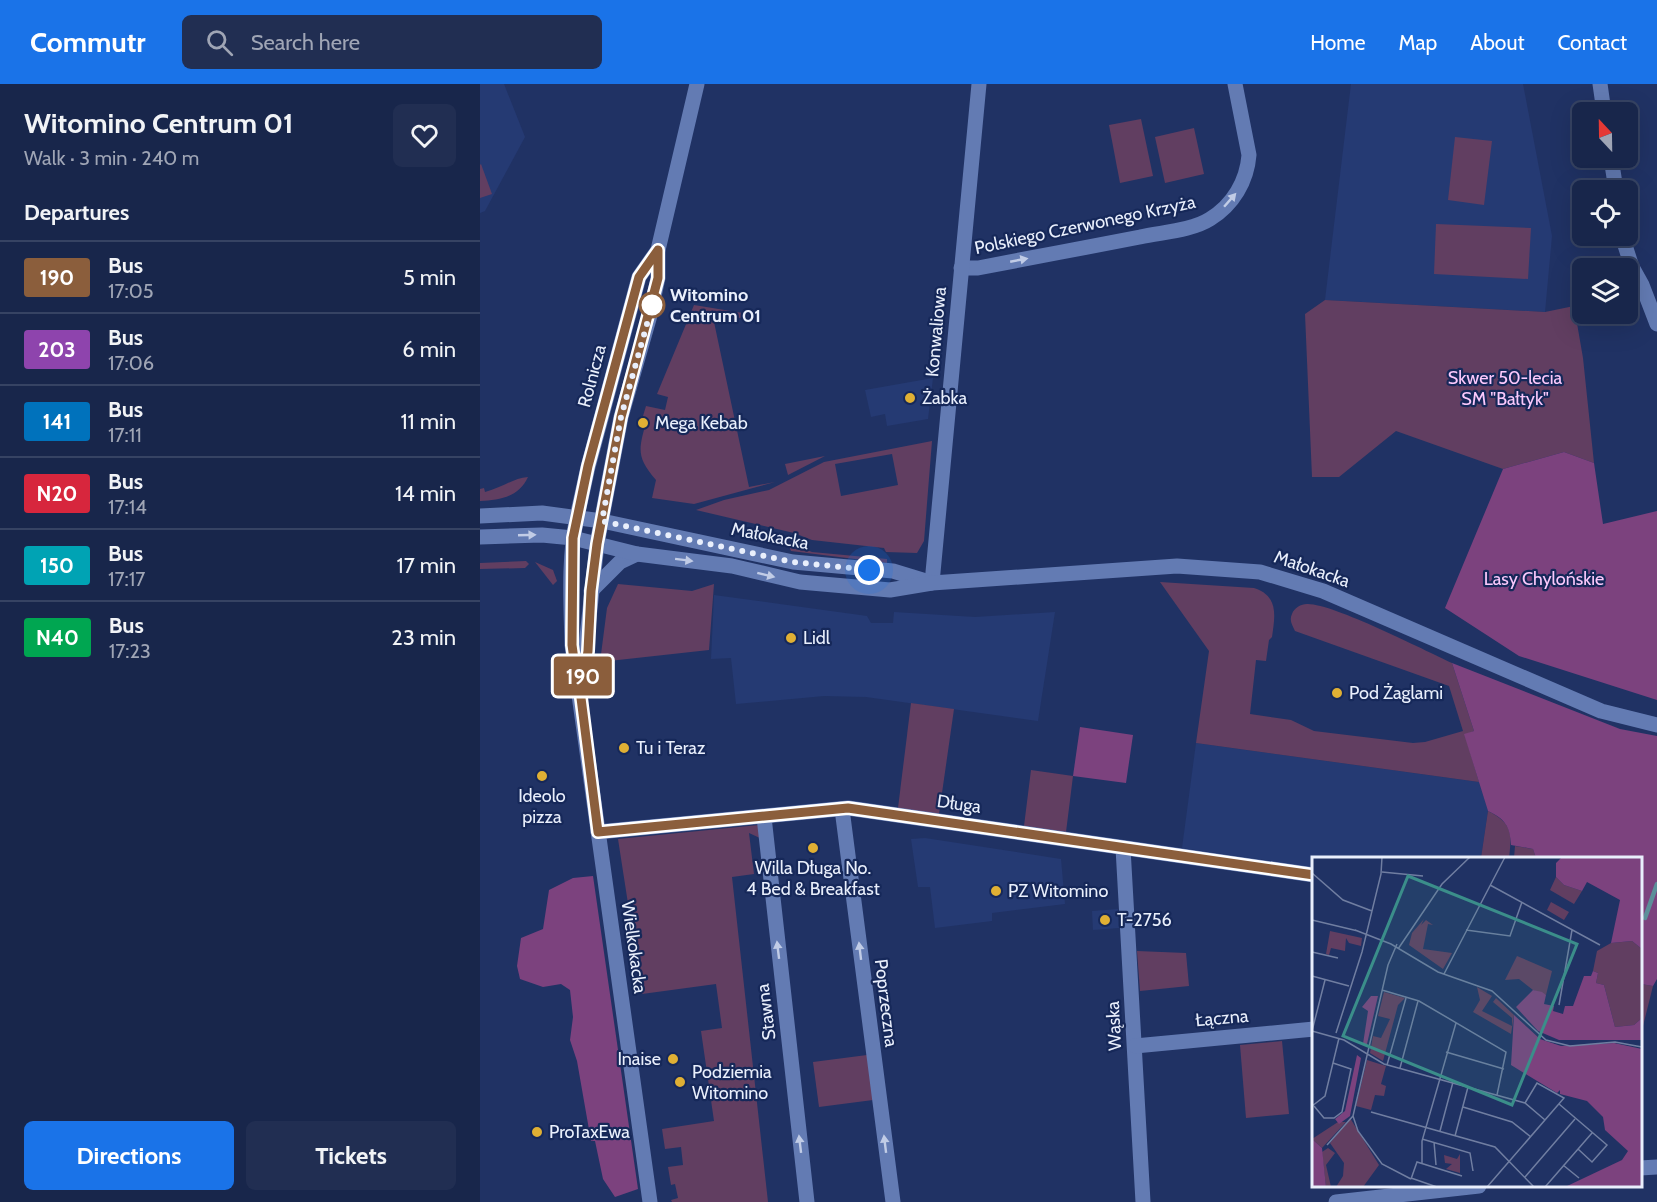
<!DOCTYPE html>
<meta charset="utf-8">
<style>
body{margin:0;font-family:Cabin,sans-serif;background:#212e52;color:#f1f3f6;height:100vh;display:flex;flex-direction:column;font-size:22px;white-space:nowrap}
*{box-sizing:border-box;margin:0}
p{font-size:20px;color:#9fa5b5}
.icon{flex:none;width:33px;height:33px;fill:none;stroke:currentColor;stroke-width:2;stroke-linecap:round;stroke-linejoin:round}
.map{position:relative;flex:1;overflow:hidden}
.sheet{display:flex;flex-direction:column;background:#18264b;width:480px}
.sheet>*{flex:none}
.badge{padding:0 12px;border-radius:4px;font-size:21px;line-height:39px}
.needle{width:39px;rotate:338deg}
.controls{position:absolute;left:1092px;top:18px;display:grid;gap:12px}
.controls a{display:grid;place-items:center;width:66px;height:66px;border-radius:9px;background:#18264b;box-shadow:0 6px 24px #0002,0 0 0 2px #364363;font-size:30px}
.you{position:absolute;width:30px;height:30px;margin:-15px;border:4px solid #fff;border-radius:50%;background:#1a73e8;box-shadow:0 0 0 9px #1a73e833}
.map>.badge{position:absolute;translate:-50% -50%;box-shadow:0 0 0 3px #fff}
h2{padding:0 24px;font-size:22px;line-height:54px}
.round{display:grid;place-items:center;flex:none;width:63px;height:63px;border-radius:9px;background:#212e52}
.headline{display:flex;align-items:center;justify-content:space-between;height:102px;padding:0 24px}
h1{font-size:28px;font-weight:800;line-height:45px}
.primary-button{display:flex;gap:12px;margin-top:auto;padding:12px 24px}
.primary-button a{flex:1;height:69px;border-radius:9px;background:#1a73e8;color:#fff;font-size:24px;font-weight:800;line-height:69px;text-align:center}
.primary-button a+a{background:#212e52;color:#f1f3f6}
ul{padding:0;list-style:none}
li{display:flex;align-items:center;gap:18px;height:72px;padding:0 24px;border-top:2px solid #364363}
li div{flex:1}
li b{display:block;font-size:22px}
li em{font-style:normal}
li .badge{min-width:66px;font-weight:700;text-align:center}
header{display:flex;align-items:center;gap:36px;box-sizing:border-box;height:84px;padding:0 30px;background:#1a73e8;color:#fff}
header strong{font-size:28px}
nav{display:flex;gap:33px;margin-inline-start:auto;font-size:21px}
.search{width:420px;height:54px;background:#212e52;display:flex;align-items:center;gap:15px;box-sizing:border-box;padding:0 21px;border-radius:9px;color:#9fa5b5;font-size:22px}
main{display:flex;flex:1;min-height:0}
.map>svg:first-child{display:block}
</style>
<header>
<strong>Commutr</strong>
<div class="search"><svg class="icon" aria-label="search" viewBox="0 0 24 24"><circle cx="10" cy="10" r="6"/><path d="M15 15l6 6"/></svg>Search here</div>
<nav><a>Home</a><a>Map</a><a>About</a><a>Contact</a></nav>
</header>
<main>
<section class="sheet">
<div class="headline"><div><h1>Witomino Centrum 01</h1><p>Walk · 3 min · 240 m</p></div><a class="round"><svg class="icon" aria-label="heart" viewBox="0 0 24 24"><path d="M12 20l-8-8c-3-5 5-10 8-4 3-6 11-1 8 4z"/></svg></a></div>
<h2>Departures</h2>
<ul>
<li><span class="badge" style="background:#8b5e3c;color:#fff">190</span><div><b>Bus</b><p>17:05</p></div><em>5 min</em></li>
<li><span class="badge" style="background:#8e44ad;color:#fff">203</span><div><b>Bus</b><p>17:06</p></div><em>6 min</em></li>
<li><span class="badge" style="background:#0072bc;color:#fff">141</span><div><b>Bus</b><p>17:11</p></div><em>11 min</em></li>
<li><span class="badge" style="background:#d7263d;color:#fff">N20</span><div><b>Bus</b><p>17:14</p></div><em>14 min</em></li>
<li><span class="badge" style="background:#00a3b4;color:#fff">150</span><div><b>Bus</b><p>17:17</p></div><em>17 min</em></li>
<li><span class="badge" style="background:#00a651;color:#fff">N40</span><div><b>Bus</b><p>17:23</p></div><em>23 min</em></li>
</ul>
<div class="primary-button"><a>Directions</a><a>Tickets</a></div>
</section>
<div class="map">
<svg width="1177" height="1118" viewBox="0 0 1177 1118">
<rect width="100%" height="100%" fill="#203264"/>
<g fill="#253a73">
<polygon points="0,0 24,0 45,53 5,127 0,129"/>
<polygon points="871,0 1043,0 1072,152 1065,228 845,216"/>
<polygon points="453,294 448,335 407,342 405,330 391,333 385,306"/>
<polygon points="234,511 387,532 391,539 413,539 414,528 495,533 575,528 558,637 386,613 344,612 256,620 251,574 231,575"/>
<polygon points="716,659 999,698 1008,727 1001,774 834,774 833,783 702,764"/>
<polygon points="445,754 581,775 585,820 512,829 512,837 455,844 450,803 438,803 431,755"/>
<polygon points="638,825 639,844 613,846 612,827"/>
</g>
<g fill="#613e61" fill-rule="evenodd">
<polygon points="661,35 673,92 640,99 629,41"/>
<polygon points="714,44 724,90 685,99 675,53"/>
<polygon points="975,53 1012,57 1004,121 968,116"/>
<polygon points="1,80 12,110 0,114 0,81"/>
<polygon points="956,140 1051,144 1048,195 954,190"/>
<polygon points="845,216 1065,228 1094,222 1103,274 1114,379 1084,368 1023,385 916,347 859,393 832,393 825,230"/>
<path d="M214,221L263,229L265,233L234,238L269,403L295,398L214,420L172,414L176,396C154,371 160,363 167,334L163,332L166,322L185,326L188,313L177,310Z"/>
<path d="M452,357L444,457L437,469L406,468L404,464L332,456L314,449L216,426L244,416L289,406L344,378ZM412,370L418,401L361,412L355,380Z"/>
<polygon points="345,372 308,391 305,380"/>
<path d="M48,393C39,413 20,416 0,417V405L4,404L5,408C22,404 33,394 48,393Z"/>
<polygon points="307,458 332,468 407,475 407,479 311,467"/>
<polygon points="46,477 49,480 45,484 0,485 0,479"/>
<polygon points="55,478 73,486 77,497 73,501"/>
<path d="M680,498L774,504C799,512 795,532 792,553L789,556L786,577L776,576L770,630L811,636L834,647L933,659L945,658L983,647L969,602L815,547C812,541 809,536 812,530C814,524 821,520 827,520C852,519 944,566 972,579L994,647L985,651L999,698L716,659L729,567Z"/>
<polygon points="138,500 212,507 234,500 229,566 120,578 127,524"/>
<polygon points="431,619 474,625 459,730 418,724"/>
<polygon points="551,686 593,692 586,748 544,742"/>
<path d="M1008,727C1032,739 1032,749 1029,774H1001Z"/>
<polygon points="279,741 282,755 269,749 274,790 252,793 288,1118 192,1118 191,1116 198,1114 195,1100 191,1101 188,1083 203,1081 201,1063 185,1065 182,1045 234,1037 221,947 242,944 236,900 162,910 138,755"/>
<polygon points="1035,762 1053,765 1056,774 1034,774"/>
<polygon points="657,867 706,869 709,902 660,907"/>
<polygon points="1161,900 1173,902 1161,950"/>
<polygon points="802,957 809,1030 766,1034 760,961"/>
<polygon points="387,971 393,1016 339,1023 333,978"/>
</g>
<g fill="#7c427e">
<polygon points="1084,368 1114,379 1123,440 1177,427 1177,616 1039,572 965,524 1023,385"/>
<path d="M972,579L1140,645L1177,652V895L1173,902L1161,900L1160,774H1056L1053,765L1031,761C1030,742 1025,735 1008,727L984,650L994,647Z"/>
<polygon points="600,643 653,651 646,699 593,692"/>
<polygon points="113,792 158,1105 135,1113 123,1095 115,1057 111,1057 97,977 90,956 93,933 90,906 81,900 63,903 40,895 37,882 41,854 63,845 69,806 93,794"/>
</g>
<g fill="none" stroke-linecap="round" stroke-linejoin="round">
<polyline stroke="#5c8f99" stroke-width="4.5" points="1165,834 1177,800"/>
<g stroke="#637bb3" stroke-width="15">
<polyline points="1120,0 1124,28"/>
<polyline points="1131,74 1136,106"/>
<polyline points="1142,152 1152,183 1162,201 1177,240"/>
<path d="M481,184H498C552,174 606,163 660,153C682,148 711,147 730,135C753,121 767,97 769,71L755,0"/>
<polyline points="452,499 499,0"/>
<polyline points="362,725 413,1118"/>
<polyline points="284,733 327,1118"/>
<polyline points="118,748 368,724 834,791"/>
<polyline points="643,764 663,1118"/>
<polyline points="655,962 834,945"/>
<polyline points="1160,1084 1177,1083"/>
<polyline points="856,1118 999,1102"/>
</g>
<g stroke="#637bb3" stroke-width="15">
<path d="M97,433C88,475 91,518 92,561L170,1118"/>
<polyline points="111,507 140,478 157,470"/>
<polyline points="102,599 117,460"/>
</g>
<g stroke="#637bb3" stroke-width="15">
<polyline points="0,432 62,429 122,437 313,478 413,487 449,498"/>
<polyline points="97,433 108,383 159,193 178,166"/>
<polyline points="0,453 62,451 93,454 157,470 252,482 320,498 410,506 452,499 697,482 780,488 843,507 1121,627 1177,641"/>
<polyline points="117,460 141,333 169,235 178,194 178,166 217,0"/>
</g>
</g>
<defs><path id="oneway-solid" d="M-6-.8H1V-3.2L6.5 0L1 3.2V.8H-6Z" transform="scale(1.5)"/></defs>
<g fill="#c1cce6">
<use href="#oneway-solid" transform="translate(750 116) rotate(-49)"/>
<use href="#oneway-solid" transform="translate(539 176) rotate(-11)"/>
<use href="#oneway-solid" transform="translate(47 451) rotate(-2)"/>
<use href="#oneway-solid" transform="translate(204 476) rotate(7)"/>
<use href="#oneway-solid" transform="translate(286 491) rotate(14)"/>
<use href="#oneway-solid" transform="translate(298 866) rotate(-97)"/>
<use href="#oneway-solid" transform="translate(380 867) rotate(-97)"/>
<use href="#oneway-solid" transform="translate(320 1060) rotate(-97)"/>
<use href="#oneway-solid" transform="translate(405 1060) rotate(-97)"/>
</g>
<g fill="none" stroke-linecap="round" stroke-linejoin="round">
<defs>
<polyline id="line" points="97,597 92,561 93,454 108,382 159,193 178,166 178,194 141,333 117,460 111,507 108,567 101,614 118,748 368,724 834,791"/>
</defs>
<use href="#line" stroke="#fff" stroke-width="14"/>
<use href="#line" stroke="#8b5e3c" stroke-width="9"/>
<polyline stroke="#e9effc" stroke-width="6" stroke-dasharray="0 10.8" points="172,221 174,215 141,333 122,437 313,478 389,486"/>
</g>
<circle fill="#fff" stroke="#8b5e3c" stroke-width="3" cx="172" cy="221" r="12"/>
<g fill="#e0b034" stroke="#162859" stroke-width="2">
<circle cx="430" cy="314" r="6"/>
<circle cx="163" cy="339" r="6"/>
<circle cx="311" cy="554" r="6"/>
<circle cx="857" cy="609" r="6"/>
<circle cx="144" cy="664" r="6"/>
<circle cx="62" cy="692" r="6"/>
<circle cx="333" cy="764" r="6"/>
<circle cx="516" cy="807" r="6"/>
<circle cx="625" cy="836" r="6"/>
<circle cx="193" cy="975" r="6"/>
<circle cx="200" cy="998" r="6"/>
<circle cx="57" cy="1048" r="6"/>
</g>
<g text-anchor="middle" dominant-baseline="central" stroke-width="4.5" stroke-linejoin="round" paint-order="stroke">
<g font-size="18" fill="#e9effc" stroke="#162859">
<text transform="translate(605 141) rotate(-12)">Polskiego Czerwonego Krzyża</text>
<text transform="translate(456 248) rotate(-85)">Konwaliowa</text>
<text transform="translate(112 292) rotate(-75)">Rolnicza</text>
<text transform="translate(290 452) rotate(11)">Małokacka</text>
<text transform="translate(832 485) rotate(19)">Małokacka</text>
<text transform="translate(479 720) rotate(8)">Długa</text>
<text transform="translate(154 863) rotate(82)">Wielkokacka</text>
<text transform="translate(406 919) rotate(83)">Poprzeczna</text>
<text transform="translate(286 928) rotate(-97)">Stawna</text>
<text transform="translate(742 934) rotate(-5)">Łączna</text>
<text transform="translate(634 942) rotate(-93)">Wąska</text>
</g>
<g font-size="18" font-weight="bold" fill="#e9effc" stroke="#162859" text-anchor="start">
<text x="190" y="211">Witomino<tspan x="190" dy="21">Centrum 01</tspan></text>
</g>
<g font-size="18" fill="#fcc9fc" stroke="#162859">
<text x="1025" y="294">Skwer 50-lecia<tspan x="1025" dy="21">SM "Bałtyk"</tspan></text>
<text x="1064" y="495">Lasy Chylońskie</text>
</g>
<g font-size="18" fill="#e9effc" stroke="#162859" text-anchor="start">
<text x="442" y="314">Żabka</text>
<text x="175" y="339">Mega Kebab</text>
<text x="323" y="554">Lidl</text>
<text x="869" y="609">Pod Żaglami</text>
<text x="156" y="664">Tu i Teraz</text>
<text x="62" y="712" text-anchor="middle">Ideolo<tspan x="62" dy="21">pizza</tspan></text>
<text x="333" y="784" text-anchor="middle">Willa Długa No.<tspan x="333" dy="21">4 Bed &amp; Breakfast</tspan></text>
<text x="528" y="807">PZ Witomino</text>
<text x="637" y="836">T-2756</text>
<text x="181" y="975" text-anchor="end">Inaise</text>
<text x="212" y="988">Podziemia<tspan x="212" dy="21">Witomino</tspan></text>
<text x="69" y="1048">ProTaxEwa</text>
</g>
</g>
<g transform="translate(832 773)">
<rect width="330" height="330" fill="#203264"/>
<path d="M244,20L252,28L270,34L262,47L238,33ZM239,45L257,55L252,63L235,53ZM112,62L109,68L114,63L121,68L116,67L111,92L140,96L131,112L97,88L100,76ZM18,74L50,81L49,89L37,86L34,81L33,94L19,91L17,98L14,97ZM320,84L330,92V161L322,168L303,170L292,128L284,126L286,116L281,114L285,94L299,86ZM205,99L240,114L234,138L221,133L207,122L193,123ZM165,130L180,139L170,154L200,169V161L181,145L184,141L202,158L199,177L161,155L168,143ZM72,135L93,141L86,148L71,204L58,196L61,179L69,181L78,162L66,159ZM55,203L74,209L69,227L74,229L72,239L63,238L59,253L44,249ZM38,261L67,308L51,330H24L31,319L32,306L18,286ZM26,265H34L10,291L0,282ZM16,291L23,296L14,308L19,330H14L10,295ZM148,297V316L134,312L140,307L133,306L132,298L145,302Z" fill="#613e61"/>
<path d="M250,0H330V92L320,84L299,86L308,43L275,25L270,34L252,28L244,20V6ZM281,114L286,116L284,126L292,128L303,170L322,168L330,161V183H247L226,174L204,150L221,133L230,135L234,138L232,147L242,149L241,154L251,157L253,149H261L272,119H279ZM59,139H66L55,187H51L56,154L50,150ZM202,158L228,182L249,189L302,186L330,192V330H253L310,303L316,294L293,273L291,260L275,244L248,237V233L245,236L199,208ZM45,198L49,201L38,259L27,267L23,262L33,254ZM0,282L10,291L14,330H0Z" fill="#7c427e"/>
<path fill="none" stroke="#707ea1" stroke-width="1.5" d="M70,15L111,19M0,16L31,43L60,54M178,28L288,88M0,63L46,74M43,73L79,87L126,115L180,134L234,183L258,189L303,185L330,190M154,73L198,79L210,45M85,87L76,108L41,259L46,274L70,307L99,322M86,92L130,27L158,0M0,95L26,101M132,117L193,0M0,119L37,129M70,133L107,144L194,195L185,238M247,148L260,73M0,174L32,183L72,207L213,246L233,263M0,174L13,123M24,176L50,95L69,17L70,0M134,195L192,212M75,208L94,141M88,211L106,144M247,247L295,288L280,305L266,292M0,249L13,239L27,181M2,249L12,261H22L30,255L39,212L21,206M151,250L200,265L219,280M59,255L183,290L222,330M128,274L141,225M143,279L156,230M110,282L158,296L161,314M122,285L124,308M15,288L41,259M110,307V284L144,166M251,308L267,321M213,320L263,262M99,321L125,330M99,322L105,305L150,319M175,330L252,241L225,226L213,246M233,330L280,276"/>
<path fill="#3b8e8a" fill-opacity="0.15" stroke="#3b8e8a" stroke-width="3" d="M96,19L265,87L200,248L31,179Z"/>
<rect width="330" height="330" fill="none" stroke="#e9effc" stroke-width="3"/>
</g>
</svg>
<div class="controls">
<a><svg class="needle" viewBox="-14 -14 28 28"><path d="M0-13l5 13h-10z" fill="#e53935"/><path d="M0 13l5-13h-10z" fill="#9fa5b5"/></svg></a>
<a><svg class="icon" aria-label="locate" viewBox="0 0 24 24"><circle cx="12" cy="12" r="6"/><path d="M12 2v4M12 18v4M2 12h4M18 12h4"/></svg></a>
<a><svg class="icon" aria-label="layers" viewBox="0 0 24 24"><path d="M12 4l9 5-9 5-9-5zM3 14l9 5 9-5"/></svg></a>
</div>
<div class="you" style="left:389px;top:486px"></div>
<b class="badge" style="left:103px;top:592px;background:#8b5e3c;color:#fff">190</b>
</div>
</main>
